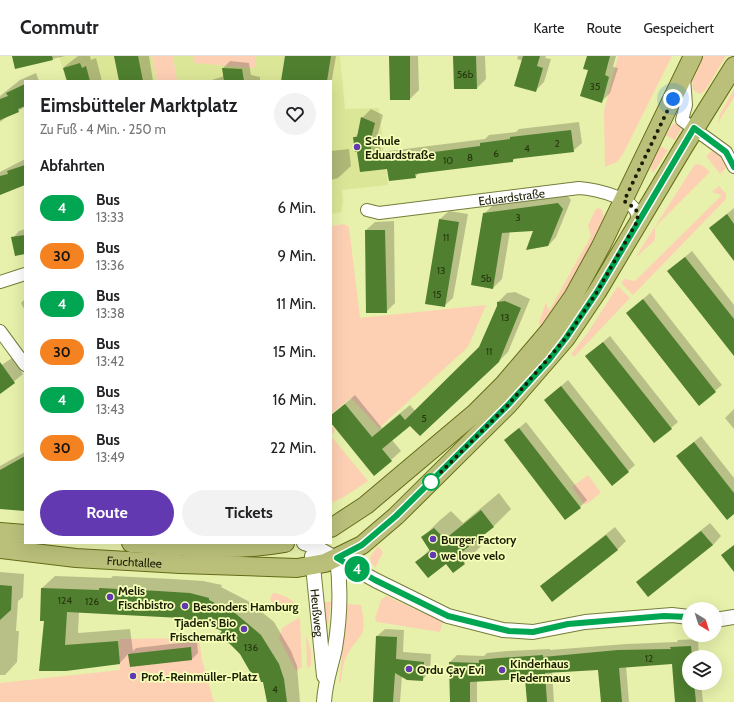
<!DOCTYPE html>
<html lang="de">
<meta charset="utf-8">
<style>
body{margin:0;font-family:Cabin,sans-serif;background:#f2f2f2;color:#202124;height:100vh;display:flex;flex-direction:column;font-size:15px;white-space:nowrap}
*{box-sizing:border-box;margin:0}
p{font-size:13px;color:#757577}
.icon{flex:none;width:22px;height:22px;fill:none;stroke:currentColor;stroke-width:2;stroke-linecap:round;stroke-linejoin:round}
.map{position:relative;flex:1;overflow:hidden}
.sheet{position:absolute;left:24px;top:24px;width:308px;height:464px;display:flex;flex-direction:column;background:#fff;border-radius:0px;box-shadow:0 4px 16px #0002}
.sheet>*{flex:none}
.badge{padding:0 8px;border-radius:13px;font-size:14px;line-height:26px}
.needle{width:26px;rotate:142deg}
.controls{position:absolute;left:682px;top:546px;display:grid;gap:8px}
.controls a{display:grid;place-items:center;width:40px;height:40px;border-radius:50%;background:#fff;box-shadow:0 4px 16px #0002;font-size:20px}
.you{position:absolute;width:20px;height:20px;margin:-10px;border:3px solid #fff;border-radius:50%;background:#1a73e8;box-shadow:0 0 0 6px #1a73e833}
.map>.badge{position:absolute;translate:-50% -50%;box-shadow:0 0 0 2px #fff}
h2{padding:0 16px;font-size:15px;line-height:36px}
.round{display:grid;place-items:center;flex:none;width:42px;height:42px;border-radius:21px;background:#f2f2f2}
.head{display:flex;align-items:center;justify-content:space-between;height:68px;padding:0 16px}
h1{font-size:19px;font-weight:800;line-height:30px}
.action{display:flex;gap:8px;margin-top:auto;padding:8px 16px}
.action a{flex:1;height:46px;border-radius:24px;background:#6339b1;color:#fff;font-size:16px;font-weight:800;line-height:46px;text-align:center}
.action a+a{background:#f2f2f2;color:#202124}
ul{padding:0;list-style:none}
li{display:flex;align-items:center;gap:12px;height:48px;padding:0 16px}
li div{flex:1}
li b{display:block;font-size:15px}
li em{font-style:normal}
li .badge{min-width:44px;font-weight:700;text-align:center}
header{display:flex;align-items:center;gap:24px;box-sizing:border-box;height:56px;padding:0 20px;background:#fff;border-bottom:1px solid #e0e0e0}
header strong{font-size:19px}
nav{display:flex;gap:22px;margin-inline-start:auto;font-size:14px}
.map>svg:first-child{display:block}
</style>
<header>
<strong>Commutr</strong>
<nav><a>Karte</a><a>Route</a><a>Gespeichert</a></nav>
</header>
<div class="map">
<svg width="734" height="646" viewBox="0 0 734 646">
<rect width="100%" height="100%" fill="#e7f1ab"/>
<g fill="#dce697">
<polygon points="59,0 152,0 157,25 66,25"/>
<polygon points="173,0 340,0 345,53 379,52 388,129 342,134 343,146 341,156 331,158 331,25 177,25"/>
</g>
<g fill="#fdd0b4">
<polygon points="152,0 173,0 177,25 157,25"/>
<polygon points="194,0 256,0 255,12 194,7"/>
<polygon points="618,0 672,0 623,98 617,106 605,111 604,55"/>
<polygon points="703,0 726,0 705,35 700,38 693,34 692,24"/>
<polygon points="734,33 734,41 718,67 720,58"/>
<polygon points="673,68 678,68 682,72 675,84 665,79"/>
<polygon points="660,90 668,94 653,117 650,109"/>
<polygon points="713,94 723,102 727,111 720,118 706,100"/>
<path d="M695,108C702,108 705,111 710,116L655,171V184L635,202Z"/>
<polygon points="719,130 726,138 726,143 633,239 621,227 625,223 635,225 721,140 721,139 712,136"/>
<path d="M599,152L602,154C603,157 604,160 603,163C600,178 551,264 540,271L539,266L546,246L549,255L591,180L588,169L596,153Z"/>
<polygon points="344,168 349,171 360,262 486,249 468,291 379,372 351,342 331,358 331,170"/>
<polygon points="618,230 630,242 574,301 571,298 587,278"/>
<polygon points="331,369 335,374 331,380 368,425 344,441 331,447"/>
<polygon points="588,419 601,437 585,449 572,431"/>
<polygon points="378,490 383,496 375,512 371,506 370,501"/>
<path d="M273,537C283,538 295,544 298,553L297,555C287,557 276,552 270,543Z"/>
<polygon points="386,540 443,566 440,576 377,566 375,563 381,544"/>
<polygon points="323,546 331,546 327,578 326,578"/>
<path d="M347,548L361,549C369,587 357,576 345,604C342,611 342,619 341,626L339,627Z"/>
<polygon points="300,561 302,611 296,615 279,582 282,572"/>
<polygon points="306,579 311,595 311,610 307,612"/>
<polygon points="199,582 202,604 214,646 0,646 0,627 120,614 119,583"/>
</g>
<g fill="#0003">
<polygon points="13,0 65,0 16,12"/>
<polygon points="78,0 90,0 91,4 96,2 102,25 68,25 64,11"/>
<polygon points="115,0 149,0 153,25 120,25"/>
<polygon points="286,0 336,0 331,29 331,25 282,25"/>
<polygon points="390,0 418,0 419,34 410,43"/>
<polygon points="454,0 485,0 486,23 477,32"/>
<polygon points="518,0 546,0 545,2 551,3 544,26 535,35 523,5 517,3"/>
<polygon points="588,0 616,0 613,11 618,12 610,37 601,46 589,13"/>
<polygon points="230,5 249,7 251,19 260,21 260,25 209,25 224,20 223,12"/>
<polygon points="36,17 39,25 25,25 25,51 8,60 0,66 0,40 20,24"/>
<polygon points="371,53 383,59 378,77 381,96 485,83 489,79 516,76 519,73 579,66 582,87 573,95 516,102 512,105 420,116 415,121 388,111 361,115 358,95 354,82 359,77 362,62"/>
<polygon points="349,93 351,110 338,122 331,124 331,95"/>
<polygon points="25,103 25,128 0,138 0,116"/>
<polygon points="567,139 571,144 556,181 548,190 535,174 510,175 502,223 493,232 484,158 493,149"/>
<polygon points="734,152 734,203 710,172"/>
<polygon points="449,155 468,158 453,242 444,250 440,163"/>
<polygon points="394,165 395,247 386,256 366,174 375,166"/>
<polygon points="25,173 25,197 13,182 19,175"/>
<polygon points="692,195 734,249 734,299 668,215"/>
<polygon points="515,236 530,243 508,296 498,306 410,369 392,384 401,395 391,404 331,366 331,360 355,339 382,372 410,349 415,355 480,291 498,251 498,246 507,237"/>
<polygon points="650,237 722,329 699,348 627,257"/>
<polygon points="25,243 25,255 21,247"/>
<polygon points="610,280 678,366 671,372 587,300"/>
<polygon points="12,302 23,318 0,337 0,310"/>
<polygon points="568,324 635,409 612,429 545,344"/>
<polygon points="734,353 734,373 725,362"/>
<polygon points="526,366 587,444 580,451 505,384"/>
<polygon points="701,380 734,422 734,457 677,400"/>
<polygon points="25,396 25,454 0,451 0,410"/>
<polygon points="499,437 511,453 494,470 476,484 481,490 464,507 417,506 430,493 423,481 440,464 451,455 463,467"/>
<polygon points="710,467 721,480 713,489 637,526"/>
<polygon points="615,471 626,485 617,494 541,530"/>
<polygon points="0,516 24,518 23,541 18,545 16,575 19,575 17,606 5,619 0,619"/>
<polygon points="55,520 111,522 113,520 172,523 203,525 222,529 221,531 248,545 274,566 291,595 297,610 300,646 267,646 264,625 259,616 240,598 224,574 200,565 181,561 79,556 78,577 130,573 133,595 136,592 197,585 198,597 191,604 131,610 129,597 120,607 65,614 45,564 42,532"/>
<polygon points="385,573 404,574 403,596 431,598 430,616 422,624 402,620 400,646 374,646 377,580"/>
<polygon points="698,583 699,601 689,601 689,627 701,627 703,646 676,646 673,607 626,610 629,646 602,646 599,613 552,616 554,646 528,646 526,622 477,625 477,646 451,646 450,606 457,599 484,600 487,597 507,595 550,593 550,594 626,588 677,586 678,584"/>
</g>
<g fill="#4f7f2f">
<polygon points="12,0 52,0 53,4 15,13"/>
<polygon points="114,0 138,0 143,25 119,25"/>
<polygon points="285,0 331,0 327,25 281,25"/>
<polygon points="389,0 410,0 410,44 390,44"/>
<polygon points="453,0 476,0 477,33 454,33"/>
<polygon points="523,0 540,0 537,10 543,12 536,36 514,30"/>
<polygon points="587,0 610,0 605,19 609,21 602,47 580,40 588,14 583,13"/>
<polygon points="80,7 82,12 86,10 90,25 67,25 63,12"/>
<polygon points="222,12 242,13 244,25 224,25"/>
<polygon points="25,28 25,50 18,53 19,56 0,64 0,43 8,40 6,37"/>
<polygon points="361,61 375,67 370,86 373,104 480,90 480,87 510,83 510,81 571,74 574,96 513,103 513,106 415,118 416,122 389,125 387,113 360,116 357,96 355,96 353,81 357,81"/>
<polygon points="25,109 25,129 0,139 0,120 8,118 7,115"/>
<polygon points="558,147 563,153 548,190 526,194 533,175 502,177 493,233 471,229 483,157"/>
<polygon points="727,158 734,168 734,205 709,172"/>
<polygon points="439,163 459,166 445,251 425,248"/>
<polygon points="365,174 385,174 387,257 366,257"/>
<polygon points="25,179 25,198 15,200 11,181"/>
<polygon points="685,201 734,263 734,300 667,215"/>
<polygon points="643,243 716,336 699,350 626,257"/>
<polygon points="505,245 521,252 499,306 420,380 410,370 382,393 392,405 374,420 331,367 331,359 345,348 372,381 400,358 405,364 479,291 497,250 497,246"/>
<polygon points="603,286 672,373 654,387 585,300"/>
<polygon points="0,306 15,327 0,338"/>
<polygon points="561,330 629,416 612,430 544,344"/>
<polygon points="519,372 581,452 565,464 504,384"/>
<polygon points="694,386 734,437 734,458 727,464 676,400"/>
<polygon points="25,400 25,455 0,453 0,414"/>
<polygon points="481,454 494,471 458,499 465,508 453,517 446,508 428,522 415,506 430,495 421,481 434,472 445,483"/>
<polygon points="701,475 713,489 648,541 636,526"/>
<polygon points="606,479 618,494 552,546 540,530"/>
<polygon points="734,489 734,516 721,499"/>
<polygon points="0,529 12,530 11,554 0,564"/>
<polygon points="41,532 99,534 99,532 158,535 190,537 209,542 209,544 235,557 261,579 279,608 284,623 287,646 267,646 263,626 261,626 258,617 252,619 240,598 230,588 218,580 222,575 200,566 181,562 67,556 65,589 118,585 120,608 66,615 39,615 44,565 40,565"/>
<polygon points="376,580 397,581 396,603 424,606 423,625 407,624 395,617 393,646 373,646"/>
<polygon points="691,590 692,601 689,601 689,627 694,627 696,646 675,646 672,608 619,612 622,646 601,646 598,614 545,617 547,646 527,646 525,623 470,626 470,646 450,646 449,606 479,607 479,604 499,602 543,599 543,601 618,594 671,593 670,591"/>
<polygon points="191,591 192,604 130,611 128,598"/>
</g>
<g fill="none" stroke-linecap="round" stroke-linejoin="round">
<defs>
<g id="minor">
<polyline points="684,22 686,49 682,64 726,96 734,111"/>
<path id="s1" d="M367,154L379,157L579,132C596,133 647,144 636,168"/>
<polyline points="0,226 25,218"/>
<polyline points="0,275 25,309"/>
</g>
<g id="tertiary">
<polyline points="304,487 314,490 375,524 448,560 503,574 533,576 585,566 672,559 689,561"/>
<path id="s2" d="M312,500L324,620"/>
<polyline points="715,564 734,561"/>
<path d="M324,646C325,626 331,611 335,592C340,562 341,532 337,502"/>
</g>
<g id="primary">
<polyline points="331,472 366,449 474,358 504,328 550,274 573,241 601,190 693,0"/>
<polyline points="0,476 25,478"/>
<path d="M131,487C181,491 235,496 285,487"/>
<path id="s3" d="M0,493L76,502L180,508L297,512L325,507L362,489L396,460L508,349L566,282L597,236L683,92L734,10"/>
</g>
</defs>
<use href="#minor" stroke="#757d3a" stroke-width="14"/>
<use href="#tertiary" stroke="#757d3a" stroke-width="16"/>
<use href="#primary" stroke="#646c16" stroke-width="20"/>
<use href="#minor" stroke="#fff" stroke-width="12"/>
<use href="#tertiary" stroke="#fff" stroke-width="14"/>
<use href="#primary" stroke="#bac07a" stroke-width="18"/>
</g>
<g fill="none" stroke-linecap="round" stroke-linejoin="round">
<defs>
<polyline id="line" points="689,561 664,560 568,568 533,576 509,575 448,560 375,524 337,502 362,489 396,460 508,349 549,304 566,282 597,236 694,72 726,96 734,111"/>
</defs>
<use href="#line" stroke="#fff" stroke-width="9"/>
<use href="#line" stroke="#00a651" stroke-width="6"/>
<polyline stroke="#1b1d02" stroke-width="4" stroke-dasharray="0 7.2" points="431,426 508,349 566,282 597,236 638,164 636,153 624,145 673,43"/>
</g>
<g fill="#6339b1" stroke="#f5ffb7" stroke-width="1.5">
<circle cx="357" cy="91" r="4"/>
<circle cx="433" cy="483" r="4"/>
<circle cx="433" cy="499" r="4"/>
<circle cx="110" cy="541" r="4"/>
<circle cx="185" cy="550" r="4"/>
<circle cx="244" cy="573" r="4"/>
<circle cx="409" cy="613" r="4"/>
<circle cx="502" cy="614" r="4"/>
<circle cx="133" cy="620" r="4"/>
</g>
<circle fill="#fff" stroke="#00a651" stroke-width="2" cx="431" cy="426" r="8"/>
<g text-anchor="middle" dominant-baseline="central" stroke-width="3.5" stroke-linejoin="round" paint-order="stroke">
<g font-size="10" fill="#28360d">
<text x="465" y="18">56b</text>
<text x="595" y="30">35</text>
<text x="557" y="87">2</text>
<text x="527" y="92">4</text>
<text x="496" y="97">6</text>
<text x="470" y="101">8</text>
<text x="448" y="104">10</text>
<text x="518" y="161">3</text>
<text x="446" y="181">11</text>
<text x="441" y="214">13</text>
<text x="486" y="222">5b</text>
<text x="437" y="238">15</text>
<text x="505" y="261">13</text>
<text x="489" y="295">11</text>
<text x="424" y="362">5</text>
<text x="65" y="544">124</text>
<text x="92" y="545">126</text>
<text x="251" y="591">136</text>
<text x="649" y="602">12</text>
<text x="275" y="633">4</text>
</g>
<g font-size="12" font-weight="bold" fill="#1b1d02" stroke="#f5ffb7" text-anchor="start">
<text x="365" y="84">Schule<tspan x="365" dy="14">Eduardstraße</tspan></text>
<text x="441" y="483">Burger Factory</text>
<text x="441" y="499">we love velo</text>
<text x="118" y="534">Melis<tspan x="118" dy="14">Fischbistro</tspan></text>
<text x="193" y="550">Besonders Hamburg</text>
<text x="236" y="566" text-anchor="end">Tjaden's Bio<tspan x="236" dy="14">Frischemarkt</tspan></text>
<text x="510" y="607">Kinderhaus<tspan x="510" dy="14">Fledermaus</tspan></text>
<text x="417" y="613">Ordu Çay Evi</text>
<text x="141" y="620">Prof.-Reinmüller-Platz</text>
</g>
<g font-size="12" fill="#1b1d02" stroke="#f5ffb7">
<text stroke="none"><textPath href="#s1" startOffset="146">Eduardstraße</textPath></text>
<text stroke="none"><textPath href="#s3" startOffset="135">Fruchtallee</textPath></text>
<text stroke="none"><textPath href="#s2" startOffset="57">Heußweg</textPath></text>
</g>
</g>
</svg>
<div class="controls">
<a><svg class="needle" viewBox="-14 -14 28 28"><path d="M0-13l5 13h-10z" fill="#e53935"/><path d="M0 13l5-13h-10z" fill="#757577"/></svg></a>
<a><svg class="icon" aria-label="layers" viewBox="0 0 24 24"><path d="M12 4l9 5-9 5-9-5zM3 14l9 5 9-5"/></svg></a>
</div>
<div class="you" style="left:673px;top:43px"></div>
<b class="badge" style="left:357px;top:513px;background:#00a651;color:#fff">4</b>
<section class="sheet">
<div class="head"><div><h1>Eimsbütteler Marktplatz</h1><p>Zu Fuß · 4 Min. · 250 m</p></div><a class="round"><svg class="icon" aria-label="heart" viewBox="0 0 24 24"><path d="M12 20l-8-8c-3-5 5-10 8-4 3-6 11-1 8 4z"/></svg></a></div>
<h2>Abfahrten</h2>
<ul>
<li><span class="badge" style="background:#00a651;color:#fff">4</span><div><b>Bus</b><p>13:33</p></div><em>6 Min.</em></li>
<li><span class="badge" style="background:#f58220;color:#111">30</span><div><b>Bus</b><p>13:36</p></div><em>9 Min.</em></li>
<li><span class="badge" style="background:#00a651;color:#fff">4</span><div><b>Bus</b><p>13:38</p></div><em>11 Min.</em></li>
<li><span class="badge" style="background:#f58220;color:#111">30</span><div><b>Bus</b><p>13:42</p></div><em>15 Min.</em></li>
<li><span class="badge" style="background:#00a651;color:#fff">4</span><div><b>Bus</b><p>13:43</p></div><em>16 Min.</em></li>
<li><span class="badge" style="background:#f58220;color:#111">30</span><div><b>Bus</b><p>13:49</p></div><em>22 Min.</em></li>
</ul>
<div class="action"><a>Route</a><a>Tickets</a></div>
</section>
</div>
